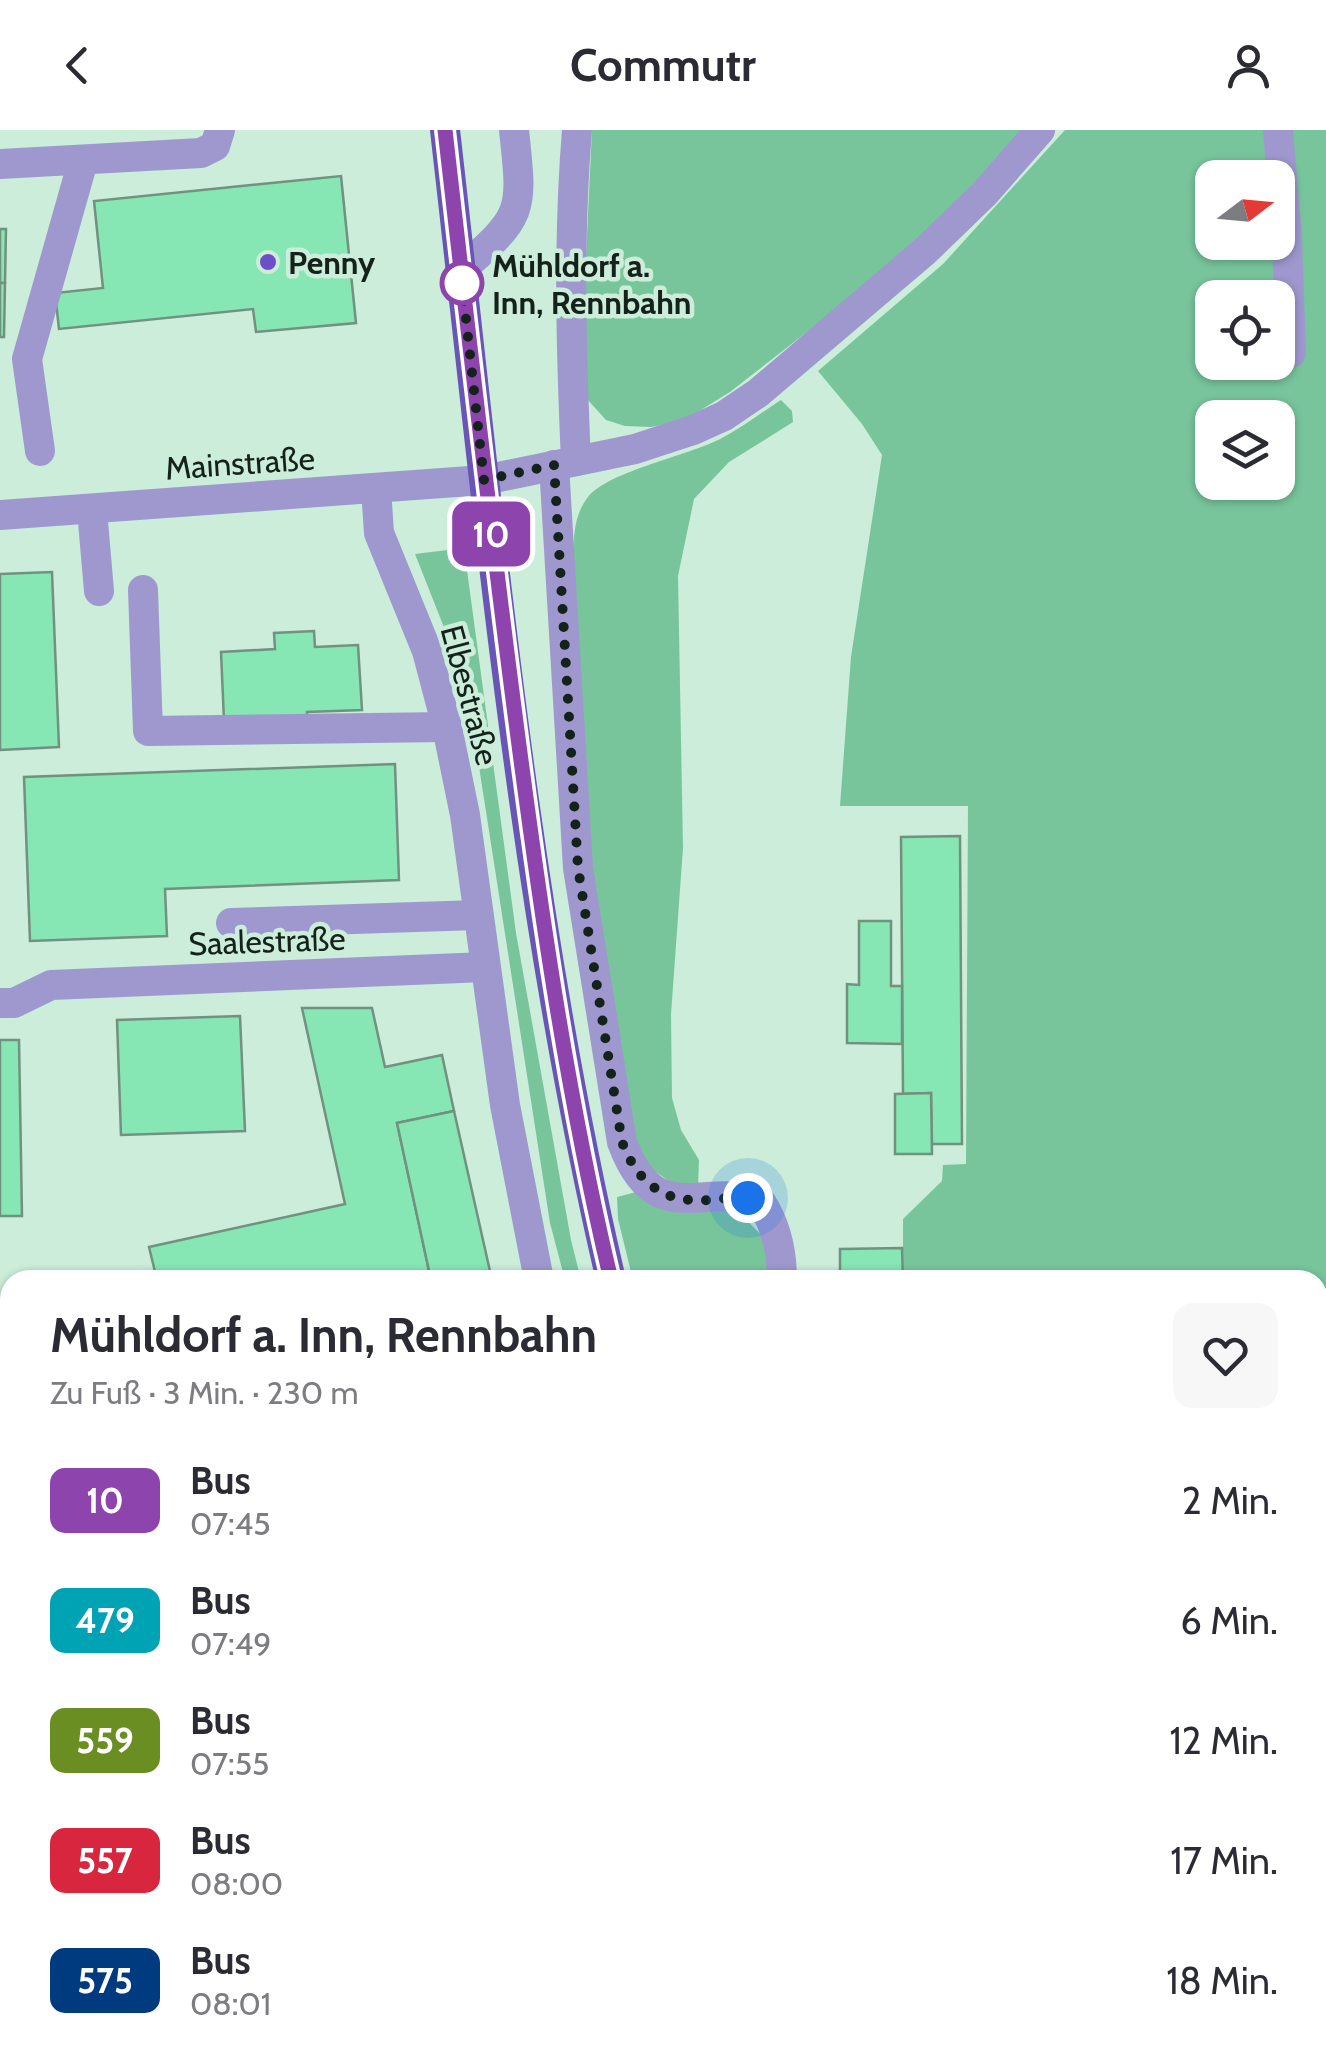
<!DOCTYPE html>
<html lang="de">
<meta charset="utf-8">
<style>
body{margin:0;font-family:Cabin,sans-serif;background:#f7f7f7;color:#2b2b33;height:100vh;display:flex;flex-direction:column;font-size:38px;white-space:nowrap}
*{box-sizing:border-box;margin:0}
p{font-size:32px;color:#7c7c81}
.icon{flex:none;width:55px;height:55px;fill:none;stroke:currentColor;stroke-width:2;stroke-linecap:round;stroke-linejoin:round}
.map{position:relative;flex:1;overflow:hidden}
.drawer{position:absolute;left:0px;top:1140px;width:1328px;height:790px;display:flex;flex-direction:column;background:#fff;border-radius:30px 30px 0 0;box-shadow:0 2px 8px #0004}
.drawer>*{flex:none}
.badge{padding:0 20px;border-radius:15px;font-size:35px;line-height:65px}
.needle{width:65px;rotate:74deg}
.fabs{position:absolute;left:1195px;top:30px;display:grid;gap:20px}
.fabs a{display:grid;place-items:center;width:100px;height:100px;border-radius:20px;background:#fff;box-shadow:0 2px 8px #0004;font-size:50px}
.you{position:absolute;width:50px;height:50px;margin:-25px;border:8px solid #fff;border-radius:50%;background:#1a73e8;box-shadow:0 0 0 15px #1a73e833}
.map>.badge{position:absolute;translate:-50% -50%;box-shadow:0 0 0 5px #fff}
.round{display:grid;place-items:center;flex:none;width:105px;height:105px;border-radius:20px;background:#f7f7f7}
.head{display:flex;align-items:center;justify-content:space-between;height:170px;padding:0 50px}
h1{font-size:48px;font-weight:700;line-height:75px}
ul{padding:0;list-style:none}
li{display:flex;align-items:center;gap:30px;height:120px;padding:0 50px}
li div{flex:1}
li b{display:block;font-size:38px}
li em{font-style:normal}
li .badge{min-width:110px;font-weight:700;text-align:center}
header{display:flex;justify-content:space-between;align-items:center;height:130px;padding:0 50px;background:#fff;font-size:45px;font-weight:700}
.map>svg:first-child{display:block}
</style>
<header><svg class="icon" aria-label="back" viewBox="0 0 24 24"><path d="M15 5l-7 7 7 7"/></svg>Commutr<svg class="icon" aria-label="person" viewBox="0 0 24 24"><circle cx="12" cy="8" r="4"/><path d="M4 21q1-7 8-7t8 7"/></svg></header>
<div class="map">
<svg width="1326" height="1930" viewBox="0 0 1326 1930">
<rect width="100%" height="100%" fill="#cbedd9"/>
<g fill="#78c59c" fill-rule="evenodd">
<polygon points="592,0 1021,0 960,69 875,149 730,262 683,291 651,297 625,296 606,290 587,269 581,231"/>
<path d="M1065,0H1326V1930H1014L1010,1920H1318V1150H903V1089L942,1051L943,1035L966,1034L968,676H840L851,527L882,325L862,294L818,241L943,134ZM1212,48H1278V112H1212ZM1212,168H1278V232H1212ZM1212,288H1278V352H1212Z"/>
<path d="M781,270L792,281L793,292L729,332L694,369L678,446L683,718L671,884L672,968L681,1000L699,1030L698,1057L682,1060L646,1035L628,1002L594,767L573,426C574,405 574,385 588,367C609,341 688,326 722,308C743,297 762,282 781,270Z"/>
<polygon points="464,418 516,803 571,1110 581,1150 565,1150 550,1093 466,553 415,424"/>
<polygon points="640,1061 736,1079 763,1107 774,1150 633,1150 618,1089 617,1067"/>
</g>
<g fill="#86e6b4" stroke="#72917f" stroke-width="2.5">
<polygon points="341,46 356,193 256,202 253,179 59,199 55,163 103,158 94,71"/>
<polygon points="0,99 6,99 5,153 0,153"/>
<polygon points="0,153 5,153 4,207 0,207"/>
<polygon points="52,442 59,617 0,620 0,444"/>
<polygon points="314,501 315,517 358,515 362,580 307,582 307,587 224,591 221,522 275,519 274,503"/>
<polygon points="395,634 399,750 165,759 167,806 30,811 24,647"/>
<polygon points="960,706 962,1014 932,1014 931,963 903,964 901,707"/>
<polygon points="859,791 891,791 891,856 902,856 902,914 847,913 847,854 859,855"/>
<polygon points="302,878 372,878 385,937 442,925 454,981 397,993 431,1150 157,1150 149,1117 345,1074"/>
<polygon points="240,886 245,1001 121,1005 117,890"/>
<polygon points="0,910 19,910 22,1086 0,1086"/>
<polygon points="931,963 932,1024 895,1024 895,964"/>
<polygon points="454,981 492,1150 431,1150 397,993"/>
<polygon points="902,1118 903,1150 840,1150 840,1119"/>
<polygon points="10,1656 10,1740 0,1743 0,1660"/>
<polygon points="10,1797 10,1823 3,1799"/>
<polygon points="10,1915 10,1920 61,1920 65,1930 0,1930 0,1918"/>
<polygon points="134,1920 186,1920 189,1930 138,1930"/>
<polygon points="264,1920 374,1920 344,1930 267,1930"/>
<polygon points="374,1920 545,1920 548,1930 344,1930"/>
<polygon points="605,1920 705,1920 708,1930 608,1930"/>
</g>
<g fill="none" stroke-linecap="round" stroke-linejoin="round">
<g stroke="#9e98cf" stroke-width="30">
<polyline points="1278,0 1287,107 1291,223"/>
<polyline points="0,34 201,23 215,16 220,0"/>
<path d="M461,140C524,85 523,83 514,0"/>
<polyline points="40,321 27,229 83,31"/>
<path d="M576,331C571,220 568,110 577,0"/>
<path d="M554,335L578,738L622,1012C655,1102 703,1051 761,1072C776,1095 782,1122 782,1150"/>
<polyline points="376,358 379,403 427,521 447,597 465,685 505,975 539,1150"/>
<polyline points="92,380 99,461"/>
<polyline points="0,385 484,350 635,319 693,300 724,286 758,263 925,121 984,64 1040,0"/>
<polyline points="143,460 148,601 447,597"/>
<polyline points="231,793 478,785"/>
<polyline points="0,873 14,873 51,855 485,837"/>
<polyline points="230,1920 234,1930"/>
<polyline points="591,1920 594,1930"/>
<polyline points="766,1920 768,1930"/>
<polyline points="931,1920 932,1930"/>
</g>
<g stroke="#6855b7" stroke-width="30">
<path d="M445,0C489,384 523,773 611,1150"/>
<polyline points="833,1920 835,1930"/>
</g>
</g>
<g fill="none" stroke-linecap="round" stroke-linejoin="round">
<defs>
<path id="line" d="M445,0C467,193 489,385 514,577C539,770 566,961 611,1150"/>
</defs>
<use href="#line" stroke="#fff" stroke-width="22"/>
<use href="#line" stroke="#8e44ad" stroke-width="15"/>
<path stroke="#15221b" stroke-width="10" stroke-dasharray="0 18" d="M462,153L484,350L554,335L578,738L622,1012C634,1044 656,1069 692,1070C710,1072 729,1066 748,1068"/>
</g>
<circle fill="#6c50ca" stroke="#cbedd9" stroke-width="4" cx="268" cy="132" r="10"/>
<circle fill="#fff" stroke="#8e44ad" stroke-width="5" cx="462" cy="153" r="20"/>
<g text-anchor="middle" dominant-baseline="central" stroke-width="9" stroke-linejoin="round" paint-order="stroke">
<g font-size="32" font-weight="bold" fill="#15221b" stroke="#cbedd9" text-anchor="start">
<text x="288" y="132">Penny</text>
</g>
<g font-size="32" font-weight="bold" fill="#15221b" stroke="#cbedd9" text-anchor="start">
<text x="492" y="135">Mühldorf a.<tspan x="492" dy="37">Inn, Rennbahn</tspan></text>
</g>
<g font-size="32" fill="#15221b" stroke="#cbedd9">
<text transform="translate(240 333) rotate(-4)">Mainstraße</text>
<text transform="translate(470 565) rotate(75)">Elbestraße</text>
<text transform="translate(267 811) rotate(-2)">Saalestraße</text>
</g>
</g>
</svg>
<div class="fabs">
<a><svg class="needle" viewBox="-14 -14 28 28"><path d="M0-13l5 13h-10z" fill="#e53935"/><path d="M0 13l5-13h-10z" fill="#7c7c81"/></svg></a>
<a><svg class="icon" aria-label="locate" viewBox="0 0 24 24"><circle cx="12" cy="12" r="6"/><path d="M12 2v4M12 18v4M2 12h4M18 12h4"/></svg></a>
<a><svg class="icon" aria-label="layers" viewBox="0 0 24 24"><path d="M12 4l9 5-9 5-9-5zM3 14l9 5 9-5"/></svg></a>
</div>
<div class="you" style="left:748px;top:1068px"></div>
<b class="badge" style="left:491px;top:404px;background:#8e44ad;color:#fff">10</b>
<section class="drawer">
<div class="head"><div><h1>Mühldorf a. Inn, Rennbahn</h1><p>Zu Fuß · 3 Min. · 230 m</p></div><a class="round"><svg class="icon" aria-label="heart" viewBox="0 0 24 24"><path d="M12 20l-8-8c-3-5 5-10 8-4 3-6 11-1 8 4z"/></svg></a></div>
<ul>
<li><span class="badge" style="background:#8e44ad;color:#fff">10</span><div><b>Bus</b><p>07:45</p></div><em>2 Min.</em></li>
<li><span class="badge" style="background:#00a3b4;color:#fff">479</span><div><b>Bus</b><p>07:49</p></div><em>6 Min.</em></li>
<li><span class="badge" style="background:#6b8e23;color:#fff">559</span><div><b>Bus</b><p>07:55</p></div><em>12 Min.</em></li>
<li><span class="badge" style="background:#d7263d;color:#fff">557</span><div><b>Bus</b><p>08:00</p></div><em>17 Min.</em></li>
<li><span class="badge" style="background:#003b80;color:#fff">575</span><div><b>Bus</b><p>08:01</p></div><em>18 Min.</em></li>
</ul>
</section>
</div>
